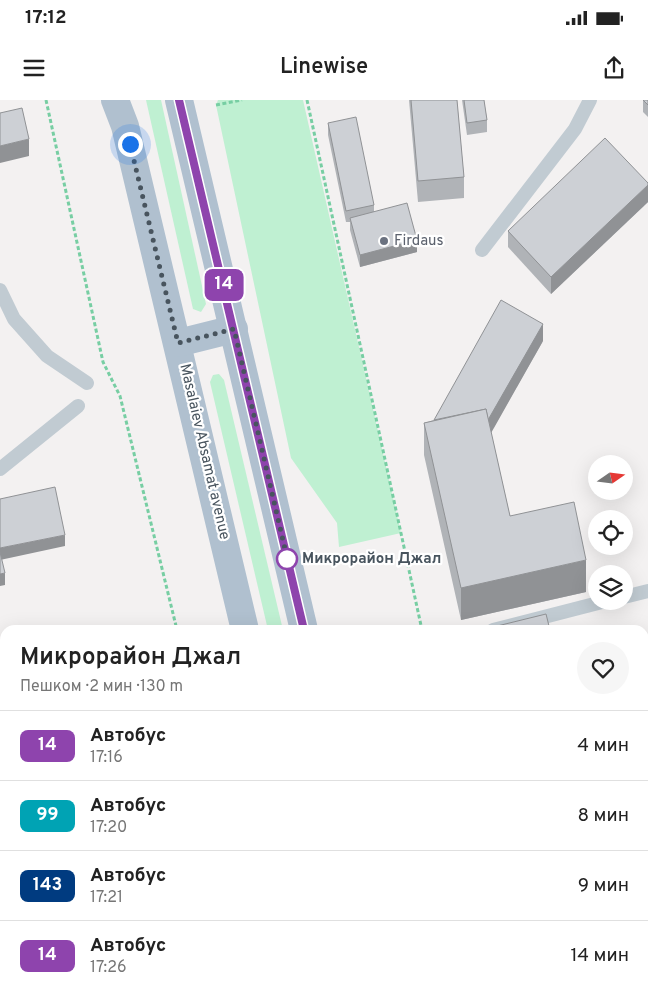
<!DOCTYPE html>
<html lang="ru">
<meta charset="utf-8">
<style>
body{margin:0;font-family:Overpass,sans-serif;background:#f6f6f6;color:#222;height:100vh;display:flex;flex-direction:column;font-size:19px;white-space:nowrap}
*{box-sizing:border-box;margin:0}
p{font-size:16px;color:#767676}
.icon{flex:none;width:28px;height:28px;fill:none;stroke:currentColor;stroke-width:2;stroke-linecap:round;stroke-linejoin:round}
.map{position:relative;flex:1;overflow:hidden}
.drawer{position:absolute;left:0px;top:525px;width:649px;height:376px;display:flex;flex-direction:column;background:#fff;border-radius:15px 15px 0 0;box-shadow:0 5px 20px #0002}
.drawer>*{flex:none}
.badge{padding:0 10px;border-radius:8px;font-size:18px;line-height:32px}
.needle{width:32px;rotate:76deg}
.controls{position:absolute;left:588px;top:355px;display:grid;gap:10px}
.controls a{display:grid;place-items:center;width:45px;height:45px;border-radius:50%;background:#fff;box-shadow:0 5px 20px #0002;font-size:25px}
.you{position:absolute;width:25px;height:25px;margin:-12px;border:4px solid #fff;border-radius:50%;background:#1a73e8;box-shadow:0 0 0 8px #1a73e833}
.map>.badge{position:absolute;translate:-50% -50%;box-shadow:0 0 0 2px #fff}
.round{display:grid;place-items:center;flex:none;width:52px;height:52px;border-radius:26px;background:#f6f6f6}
.summary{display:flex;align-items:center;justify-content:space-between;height:85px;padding:0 20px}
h1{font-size:24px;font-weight:600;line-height:38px}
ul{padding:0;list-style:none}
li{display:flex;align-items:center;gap:15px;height:70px;padding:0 20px;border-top:1px solid #e0e0e0}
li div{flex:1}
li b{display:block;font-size:19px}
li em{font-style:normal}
li .badge{min-width:55px;font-weight:700;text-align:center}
.status{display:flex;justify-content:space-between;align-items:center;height:35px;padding:0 25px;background:#fff;direction:ltr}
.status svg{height:14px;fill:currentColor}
header{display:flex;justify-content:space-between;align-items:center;height:65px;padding:0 20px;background:#fff;font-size:22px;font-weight:600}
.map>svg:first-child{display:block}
</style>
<div class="status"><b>17:12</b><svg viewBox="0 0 49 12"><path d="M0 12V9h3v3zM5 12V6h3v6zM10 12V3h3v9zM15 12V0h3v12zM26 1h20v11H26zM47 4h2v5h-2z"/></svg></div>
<header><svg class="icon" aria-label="menu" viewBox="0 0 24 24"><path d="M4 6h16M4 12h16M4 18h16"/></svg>Linewise<svg class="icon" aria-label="share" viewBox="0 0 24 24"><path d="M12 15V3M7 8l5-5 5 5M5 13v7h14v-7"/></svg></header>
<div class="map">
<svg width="648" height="901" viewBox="0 0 648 901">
<rect width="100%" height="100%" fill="#f3f1f1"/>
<g fill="#bff0d2">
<polygon points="146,0 161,0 206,204 201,212 193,209"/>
<polygon points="218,0 303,0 401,433 339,447 337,423 291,358 216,5"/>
<polygon points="219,274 224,280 283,530 268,530 210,282 213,275"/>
<polygon points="252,896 306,896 307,901 254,901"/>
</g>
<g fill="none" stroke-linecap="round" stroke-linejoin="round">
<g stroke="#77cea3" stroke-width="3" stroke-dasharray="4 2.5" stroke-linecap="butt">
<polyline points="46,0 103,262 120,296 177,530"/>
<polyline points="307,0 422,530"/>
<polyline points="216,5 242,0"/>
<polyline points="507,896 508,901"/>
</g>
<g stroke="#c1cbd2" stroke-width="14">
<polyline points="482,150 575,29 590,0"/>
<polyline points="0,190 14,219 47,256 87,283"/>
<polyline points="0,369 78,306"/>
<polyline points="624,497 648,491"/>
<polyline points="493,530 606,501"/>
<polyline points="644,709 648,711"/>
<polyline points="453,896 455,901"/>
</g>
<g stroke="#c1cbd2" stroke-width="28">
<polyline points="0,619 5,618"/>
<polyline points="224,896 226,901"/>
</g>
<g stroke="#b0c0cf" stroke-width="28">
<polyline points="115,0 125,26 245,530"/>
<polyline points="179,0 304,530"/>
<polyline points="178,243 234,229"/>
<polyline points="330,896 331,901"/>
<polyline points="389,896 391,901"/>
</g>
</g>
<g fill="#b0b3b7">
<polygon points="409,0 457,0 464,77 464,98 418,102"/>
<polygon points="462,0 484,0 487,20 487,32 467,35"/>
<polygon points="643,0 648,0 648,17 643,12"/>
<polygon points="328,23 374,105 374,112 417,152 360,167 350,130 350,122 346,122 328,35"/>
<polygon points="648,83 648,102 551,194 508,147 508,131"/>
<polygon points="543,241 491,332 510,416 586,492 461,520 424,355 424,323 434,320"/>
<polygon points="0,872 4,895 4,901 0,901"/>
<polygon points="118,896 168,896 169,901 119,901"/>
<polygon points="534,896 586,896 587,901 535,901"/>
</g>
<g fill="#909295">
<polygon points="29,39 29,56 0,63 0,46"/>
<polygon points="648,85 648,102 551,194 551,177"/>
<polygon points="417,140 417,152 360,167 360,155"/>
<polygon points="543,224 543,241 486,342 431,354"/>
<polygon points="65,435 65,446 0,460 0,448"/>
<polygon points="586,460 586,492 461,520 461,488"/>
<polygon points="5,473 5,485 0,486 0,474"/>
</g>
<g fill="#cdd0d5" stroke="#909295">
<polygon points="411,0 457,0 464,77 418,81"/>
<polygon points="464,0 484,0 487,20 467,23"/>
<polygon points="643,0 648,0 648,5"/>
<polygon points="22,8 29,39 0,46 0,13"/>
<polygon points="356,17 374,105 346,111 328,23"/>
<polygon points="605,38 648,83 648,85 551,177 508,131"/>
<polygon points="407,103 417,140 360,155 350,118"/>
<polygon points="501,200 543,224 488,320 486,309 434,320"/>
<polygon points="486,309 510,416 574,402 586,460 461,488 424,323"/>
<polygon points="55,387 65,435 0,448 0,399"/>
<polygon points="0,452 5,473 0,474"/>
<polygon points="546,514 550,530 481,530"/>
<polygon points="0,872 4,895 0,895"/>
<polygon points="120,896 168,896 169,901 121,901"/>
<polygon points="541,896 586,896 587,901 543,901"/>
</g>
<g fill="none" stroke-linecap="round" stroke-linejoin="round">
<defs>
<polyline id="line" points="179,0 304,530"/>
</defs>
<use href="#line" stroke="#fff" stroke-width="11"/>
<use href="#line" stroke="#8e44ad" stroke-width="8"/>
<polyline stroke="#48545e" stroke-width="5" stroke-dasharray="0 9" points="130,44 178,243 234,229 288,462 287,459"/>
</g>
<circle fill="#6b7280" stroke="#fff" stroke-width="2" cx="384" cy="141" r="5"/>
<circle fill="#fff" stroke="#8e44ad" stroke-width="2.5" cx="287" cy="459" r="10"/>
<g text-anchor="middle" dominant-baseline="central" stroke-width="4.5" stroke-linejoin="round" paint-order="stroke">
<g font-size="15" fill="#5b616d" stroke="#fff" text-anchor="start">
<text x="394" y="141">Firdaus</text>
</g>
<g font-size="15" fill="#48545e" stroke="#fff">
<text transform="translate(204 352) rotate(77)">Masalaiev Absamat avenue</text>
</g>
<g font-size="15" font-weight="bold" fill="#48545e" stroke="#fff" text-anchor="start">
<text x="302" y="459">Микрорайон Джал</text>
</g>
</g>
</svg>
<div class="controls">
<a><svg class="needle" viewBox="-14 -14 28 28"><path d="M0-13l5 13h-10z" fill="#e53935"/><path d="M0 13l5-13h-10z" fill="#767676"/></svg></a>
<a><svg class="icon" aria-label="locate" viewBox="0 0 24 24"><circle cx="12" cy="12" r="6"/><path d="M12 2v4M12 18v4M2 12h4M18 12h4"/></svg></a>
<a><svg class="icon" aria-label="layers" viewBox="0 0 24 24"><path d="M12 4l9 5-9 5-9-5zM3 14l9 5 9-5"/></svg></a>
</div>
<div class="you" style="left:130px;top:44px"></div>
<b class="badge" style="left:224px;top:185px;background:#8e44ad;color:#fff">14</b>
<section class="drawer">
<div class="summary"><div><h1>Микрорайон Джал</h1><p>Пешком · 2 мин · 130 m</p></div><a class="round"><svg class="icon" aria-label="heart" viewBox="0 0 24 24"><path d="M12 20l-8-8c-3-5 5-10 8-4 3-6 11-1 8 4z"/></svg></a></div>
<ul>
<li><span class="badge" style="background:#8e44ad;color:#fff">14</span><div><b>Автобус</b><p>17:16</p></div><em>4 мин</em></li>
<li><span class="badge" style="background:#00a3b4;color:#fff">99</span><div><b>Автобус</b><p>17:20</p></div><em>8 мин</em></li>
<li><span class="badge" style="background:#003b80;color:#fff">143</span><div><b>Автобус</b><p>17:21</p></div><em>9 мин</em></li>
<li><span class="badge" style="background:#8e44ad;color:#fff">14</span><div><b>Автобус</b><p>17:26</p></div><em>14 мин</em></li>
</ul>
</section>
</div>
